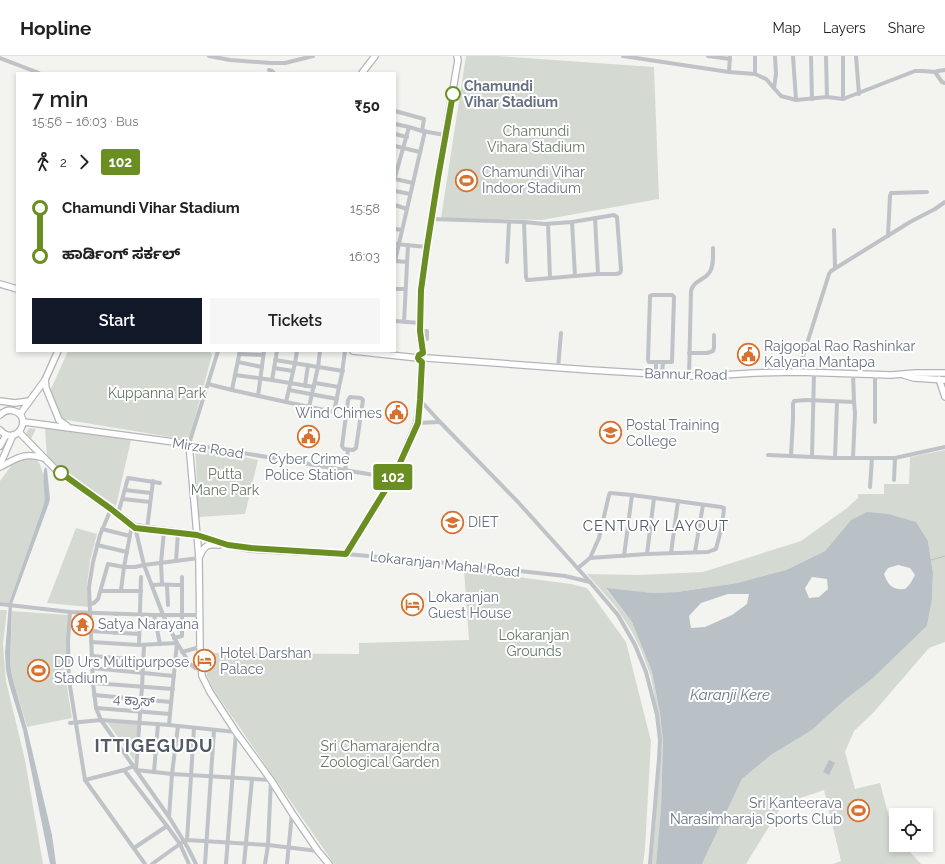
<!DOCTYPE html>
<meta charset="utf-8">
<style>
body{margin:0;font-family:Raleway,"Noto Sans Kannada",sans-serif;background:#f6f6f6;color:#202124;height:100vh;display:flex;flex-direction:column;font-size:15px;white-space:nowrap}
*{box-sizing:border-box;margin:0}
p{font-size:13px;color:#757577}
.icon{flex:none;width:22px;height:22px;fill:none;stroke:currentColor;stroke-width:2;stroke-linecap:round;stroke-linejoin:round}
.map{position:relative;flex:1;overflow:hidden}
.sheet{position:absolute;left:16px;top:16px;width:380px;height:280px;display:flex;flex-direction:column;background:#fff;border-radius:0px;box-shadow:0 2px 6px #0003}
.sheet>*{flex:none}
.badge{padding:0 8px;border-radius:3px;font-size:14px;line-height:26px}
.fabs{position:absolute;left:889px;top:752px;display:grid;gap:8px}
.fabs a{display:grid;place-items:center;width:44px;height:44px;border-radius:0px;background:#fff;box-shadow:0 2px 6px #0003;font-size:20px}
.map>.badge{position:absolute;translate:-50% -50%;box-shadow:0 0 0 2px #fff}
.legs{display:flex;align-items:center;gap:6px;height:44px;padding:0 16px;font-size:13px}
.legs p{margin-inline-start:auto}
.head{display:flex;align-items:center;justify-content:space-between;height:68px;padding:0 16px}
h1{font-size:22px;font-weight:600;line-height:30px}
.primary-button{display:flex;gap:8px;margin-top:auto;padding:8px 16px}
.primary-button a{flex:1;height:46px;border-radius:0px;background:#111827;color:#fff;font-size:16px;font-weight:600;line-height:46px;text-align:center}
.primary-button a+a{background:#f6f6f6;color:#202124}
ul{padding:0 16px;list-style:none}
li{display:flex;align-items:center;gap:14px;height:48px;font-size:15px}
li i{display:grid;place-items:center;width:6px;height:100%;margin:0 5px;background:currentColor}
li i::after{content:'';width:10px;height:10px;margin:-5px;border:3px solid;border-radius:50%;background:#fff}
li p{margin-inline-start:auto}
li:first-child i{background:linear-gradient(#0000 50%,currentColor 0)}
li:last-child i{background:linear-gradient(currentColor 50%,#0000 0)}
header{display:flex;align-items:center;gap:24px;box-sizing:border-box;height:56px;padding:0 20px;background:#fff;border-bottom:1px solid #e0e0e0}
header strong{font-size:19px}
nav{display:flex;gap:22px;margin-inline-start:auto;font-size:14px}
.map>svg:first-child{display:block}
</style>
<header>
<strong>Hopline</strong>
<nav><a>Map</a><a>Layers</a><a>Share</a></nav>
</header>
<div class="map">
<svg width="945" height="808" viewBox="0 0 945 808">
<rect width="100%" height="100%" fill="#f3f4f0"/>
<g fill="#d4dad2">
<polygon points="466,0 498,0 654,11 659,143 542,164 441,162"/>
<polygon points="68,295 210,295 212,299 189,384 61,363 50,335"/>
<path d="M30,372L36,373L31,383C27,379 24,376 30,372Z"/>
<polygon points="45,372 131,384 116,450 57,411 47,403"/>
<polygon points="195,392 258,404 245,458 199,461"/>
<polygon points="945,394 945,586 929,592 873,657 854,675 845,696 855,733 880,727 891,769 896,771 896,789 908,789 909,795 921,808 833,808 841,805 824,734 783,748 746,808 702,808 742,723 771,699 812,674 846,643 872,623 927,570 932,543 933,517 928,485 851,464 825,495 786,514 737,527 677,536 653,537 606,533 632,566 652,616 660,658 663,685 661,751 656,808 652,808 662,686 651,621 641,594 631,574 615,550 587,518 638,519 703,516 801,485 847,452 858,442 858,438 884,438 884,428 909,428 910,401"/>
<path d="M27,402C28,402 33,402 34,402C45,407 46,439 44,448L9,547L0,546V425L11,410L14,406Z"/>
<polygon points="76,472 97,478 90,505 87,529 89,551 47,547"/>
<polygon points="464,514 571,528 587,532 626,586 651,685 645,793 643,808 334,808 213,633 207,620 205,597 359,598 359,587 469,584"/>
<polygon points="0,554 7,554 3,588 6,625 25,704 43,808 0,808"/>
<polygon points="12,555 68,559 66,625 72,662 27,671 12,620 10,607"/>
<polygon points="107,666 138,668 134,704"/>
</g>
<g fill="#b9c1c7" fill-rule="evenodd">
<path d="M45,411L47,413L50,443L49,447L12,548L10,607L12,620L27,673L52,779L56,808H50L23,674L9,628L6,614L5,597L9,547L44,448C46,436 41,421 45,411Z"/>
<path d="M867,456L888,458L916,466L928,485L933,517L932,543L927,570L872,623L846,643L812,674L771,699L742,723L702,808H656L661,751L663,685L660,658L652,616L632,566L606,532L653,537L677,536L737,527L786,514L825,495L851,464ZM898,509L910,512L915,519L910,528L905,533C892,534 888,529 884,518L888,512ZM812,521L827,523L828,533L819,541L809,542L805,532ZM728,538H749L747,548L732,559L705,571L691,572L689,560L701,547Z"/>
<polygon points="829,704 835,707 829,719 823,716"/>
</g>
<g fill="none" stroke-linecap="round" stroke-linejoin="round">
<polyline stroke="#b9c1c7" stroke-width="1" points="931,504 945,500"/>
<defs>
<g id="major">
<polyline points="362,17 375,0"/>
<polyline points="0,228 17,233"/>
<polyline points="353,295 418,302"/>
<polyline points="423,297 420,275 421,234 427,191 438,122 458,4 457,0"/>
<polyline points="427,302 590,314 689,320 722,319 755,317 798,316 891,319 916,317 945,317"/>
<polyline points="904,319 914,322 945,324"/>
<polyline points="939,323 945,341"/>
<polyline points="45,324 46,332 59,364 67,370"/>
<polyline points="0,345 15,347 29,345"/>
<polyline points="20,358 45,324 58,295"/>
<path d="M0,359C4,355 9,353 14,355C34,361 16,392 0,374"/>
<polyline points="23,366 32,367 189,388 199,502 200,591 202,620 210,636 236,676 271,724 292,757 318,795 329,808"/>
<polyline points="19,376 55,413 111,453 135,471 197,479 228,489 251,493 346,498 394,420 417,367 420,344 422,306"/>
<polyline points="0,390 6,379"/>
<polyline points="0,409 13,379"/>
<path d="M0,411C18,402 23,396 44,402"/>
<path d="M200,500C204,489 208,488 219,489"/>
</g>
</defs>
<use href="#major" stroke="#b3b5b9" stroke-width="8"/>
<g stroke="#bfc2c6" stroke-width="4">
<polyline points="209,0 230,4 271,7 285,7 313,0"/>
<polyline points="623,0 729,16 755,18 766,23 781,40 796,44 827,41 843,43 915,15 923,15 935,16 942,26 945,27"/>
<polyline points="708,0 730,3"/>
<polyline points="793,0 796,44"/>
<polyline points="811,0 812,43"/>
<polyline points="826,0 827,41"/>
<polyline points="843,0 843,43"/>
<polyline points="856,0 859,38"/>
<polyline points="0,2 39,17"/>
<polyline points="269,14 272,15 274,17"/>
<polyline points="729,16 730,0"/>
<polyline points="935,16 938,15 945,14"/>
<polyline points="755,18 755,0"/>
<polyline points="774,32 776,18 775,0"/>
<polyline points="395,55 424,63 422,75"/>
<polyline points="395,68 409,71 422,75 445,79"/>
<polyline points="395,78 407,81"/>
<polyline points="395,90 420,96"/>
<polyline points="395,121 409,71"/>
<polyline points="395,123 413,127"/>
<polyline points="395,135 410,138"/>
<polyline points="395,149 407,153"/>
<polyline points="595,162 598,218"/>
<polyline points="431,163 524,166 545,168 572,166 614,159 617,161 621,214 620,217 616,218 598,218 528,224 527,224 526,221 524,166"/>
<polyline points="572,166 575,220"/>
<polyline points="548,168 550,222"/>
<polyline points="395,173 402,174"/>
<polyline points="834,174 835,211"/>
<polyline points="888,180 890,140 891,137 927,136"/>
<polyline points="395,188 427,191"/>
<polyline points="395,205 425,75"/>
<polyline points="395,205 407,206"/>
<polyline points="507,206 509,166"/>
<polyline points="395,233 405,233"/>
<polygon points="653,239 672,239 674,241 672,306 649,306 648,304 650,241 650,240"/>
<polyline points="395,265 420,267"/>
<polyline points="404,266 408,189"/>
<polyline points="420,275 427,275 427,283"/>
<polyline points="218,295 189,388 392,422"/>
<polyline points="689,297 707,297 713,295 714,291 714,279"/>
<polyline points="239,298 263,299"/>
<polyline points="275,304 343,315"/>
<polyline points="238,306 262,311"/>
<polyline points="274,312 293,315"/>
<polyline points="558,312 561,277"/>
<polyline points="798,316 829,218 831,215 910,166 935,153 945,146"/>
<polyline points="656,318 656,306"/>
<polyline points="235,319 240,295"/>
<polyline points="662,319 663,306"/>
<polyline points="875,319 875,366"/>
<path d="M689,320L691,235C693,225 703,225 709,217C714,211 713,200 713,192"/>
<polyline points="272,324 277,295"/>
<polyline points="208,328 232,334"/>
<polyline points="305,330 308,309"/>
<polyline points="314,331 272,324 235,319 232,334 286,346 334,356 339,331 315,327"/>
<polyline points="339,331 342,317 345,295"/>
<polyline points="289,334 337,343"/>
<polyline points="258,340 264,295"/>
<polygon points="350,341 361,342 363,344 356,392 353,394 344,393 342,390 348,344"/>
<polyline points="420,344 440,366 518,446 590,526 618,559 635,589 646,616 657,659 660,684 659,703 650,808"/>
<polyline points="286,346 295,307 297,295"/>
<polyline points="309,351 318,311 320,295"/>
<polyline points="417,367 440,366"/>
<polyline points="768,399 835,402 895,402 945,391"/>
<polyline points="791,400 793,363 793,348 794,345 806,344 854,346"/>
<polyline points="812,401 814,317"/>
<polyline points="835,402 837,346"/>
<polyline points="853,402 855,357 854,346 853,318"/>
<polyline points="345,414 348,394"/>
<polyline points="894,424 895,402"/>
<polyline points="870,431 872,402"/>
<polyline points="125,434 151,437"/>
<polyline points="123,443 150,446"/>
<polyline points="111,453 100,479 93,506 89,531 93,627 96,652 101,664 169,761 188,792 196,808"/>
<polyline points="118,458 128,422 160,427"/>
<polyline points="135,471 144,509 163,559 177,587 190,608 195,612 201,613"/>
<polyline points="102,473 130,480"/>
<polyline points="147,473 153,425"/>
<polyline points="97,489 127,496"/>
<polyline points="695,496 703,449"/>
<polyline points="671,497 678,445"/>
<polyline points="346,498 446,507 565,520 590,526"/>
<polyline points="647,498 654,442"/>
<polyline points="624,500 632,439"/>
<polyline points="176,505 178,477"/>
<polyline points="578,512 590,502 599,482 609,439 610,437 632,439 721,451 724,452 722,470 716,493 713,494 708,496 647,498 590,502"/>
<polyline points="162,528 161,507 164,475"/>
<path d="M152,529C162,528 171,529 182,529"/>
<polyline points="167,530 168,549"/>
<polyline points="121,534 124,511 132,469"/>
<polyline points="101,535 141,535"/>
<polyline points="0,548 70,556 154,559 200,559"/>
<polyline points="90,548 94,547 98,543 108,508 124,511 135,511 144,509 199,502"/>
<polyline points="70,556 68,585 69,624 85,724 145,808"/>
<polyline points="154,559 160,588"/>
<polyline points="91,575 139,578"/>
<polyline points="115,577 116,558"/>
<polyline points="174,582 182,580 182,521"/>
<polyline points="91,586 139,589 177,587 170,658 169,669"/>
<polyline points="139,589 141,521"/>
<polyline points="144,589 142,631 136,714 172,718 271,724 268,789 265,808"/>
<polyline points="182,596 200,591"/>
<polyline points="92,600 175,607"/>
<polyline points="92,612 174,620"/>
<polyline points="93,627 173,633"/>
<polyline points="94,639 171,646"/>
<polyline points="96,652 170,658"/>
<polyline points="70,667 101,664 169,669 236,676 226,808"/>
<polyline points="124,714 167,770 180,788 189,808"/>
<polyline points="154,716 158,668"/>
<polyline points="85,724 124,714 134,710"/>
<polyline points="169,761 172,718 178,670"/>
<polyline points="187,784 194,672"/>
<polyline points="134,792 167,770"/>
<polyline points="152,808 184,785 187,784 268,789 318,795"/>
<polyline points="205,808 214,674"/>
<polyline points="244,808 252,723"/>
<polyline points="287,808 292,757"/>
</g>
<use href="#major" stroke="#fff" stroke-width="5.5"/>
</g>
<g fill="none" stroke-linecap="round" stroke-linejoin="round">
<defs>
<polyline id="line-1" points="61,417 111,453 135,472 197,479 228,489 251,492 346,498 394,420 418,367 420,344 422,306 419,304 418,302 419,299 423,297 420,275 421,234 427,191 438,122 453,38"/>
</defs>
<use href="#line-1" stroke="#fff" stroke-width="9"/>
<use href="#line-1" stroke="#6b8e23" stroke-width="6"/>
</g>
<defs>
<symbol id="stadium-ring" viewBox="-11 -11 22 22"><circle r="9.5" fill="#fff" stroke="#d6712e" stroke-width="1.5"/><path d="M0-5a6.5 5 0 1 0 0 10a6.5 5 0 1 0 0-10ZM-3.5-1.8h7v3.6h-7Z" fill="#d6712e"/></symbol>
<symbol id="civic-ring" viewBox="-11 -11 22 22"><circle r="9.5" fill="#fff" stroke="#d6712e" stroke-width="1.5"/><path d="M-.6-6.5H3V-4.5H.6V-3L4-1V1h2V6H-6V1h2V-1L-.6-3ZM-1.2 2.5V6h2.4V2.5Z" fill="#d6712e"/></symbol>
<symbol id="university-ring" viewBox="-11 -11 22 22"><circle r="9.5" fill="#fff" stroke="#d6712e" stroke-width="1.5"/><path d="M0-5L7-2L0 1L-7-2ZM-4 1L0 2.5L4 1V4Q0 6-4 4Z" fill="#d6712e"/></symbol>
<symbol id="hotel-ring" viewBox="-11 -11 22 22"><circle r="9.5" fill="#fff" stroke="#d6712e" stroke-width="1.5"/><path d="M-6-4.5h1.5V1H6V5H4.5V3h-9V5H-6ZM-4 0a1.8 1.8 0 1 1 3.6 0ZM.5 0V-2.5h3Q6-2.5 6 0Z" fill="#d6712e"/></symbol>
<symbol id="temple-ring" viewBox="-11 -11 22 22"><circle r="9.5" fill="#fff" stroke="#d6712e" stroke-width="1.5"/><path d="M0-6L5-2H3V0L6.5 2.5H4V6H1.5V3h-3V6H-4V2.5H-6.5L-3 0V-2H-5Z" fill="#d6712e"/></symbol>
</defs>
<g fill-rule="evenodd">
<use href="#stadium-ring" x="454" y="112" width="25" height="25"/>
<use href="#civic-ring" x="736" y="286" width="25" height="25"/>
<use href="#civic-ring" x="384" y="344" width="25" height="25"/>
<use href="#university-ring" x="598" y="364" width="25" height="25"/>
<use href="#civic-ring" x="296" y="368" width="25" height="25"/>
<use href="#university-ring" x="440" y="454" width="25" height="25"/>
<use href="#hotel-ring" x="400" y="536" width="25" height="25"/>
<use href="#temple-ring" x="70" y="556" width="25" height="25"/>
<use href="#hotel-ring" x="192" y="592" width="25" height="25"/>
<use href="#stadium-ring" x="26" y="602" width="25" height="25"/>
<use href="#stadium-ring" x="846" y="742" width="25" height="25"/>
</g>
<g fill="#fff" stroke="#6b8e23" stroke-width="2">
<circle cx="453" cy="38" r="7"/>
<circle cx="61" cy="417" r="7"/>
</g>
<g text-anchor="middle" dominant-baseline="central" stroke-width="4" stroke-linejoin="round" paint-order="stroke">
<g font-size="14" font-weight="bold" fill="#656f7f" stroke="#fff" text-anchor="start">
<text x="464" y="30">Chamundi<tspan x="464" dy="16">Vihar Stadium</tspan></text>
</g>
<g font-size="14" fill="#647763" stroke="#fff">
<text x="536" y="75">Chamundi<tspan x="536" dy="16">Vihara Stadium</tspan></text>
<text x="157" y="337">Kuppanna Park</text>
<text x="225" y="418">Putta<tspan x="225" dy="16">Mane Park</tspan></text>
<text x="534" y="579">Lokaranjan<tspan x="534" dy="16">Grounds</tspan></text>
<text x="380" y="690">Sri Chamarajendra<tspan x="380" dy="16">Zoological Garden</tspan></text>
</g>
<g font-size="14" fill="#656f7f" stroke="#fff" text-anchor="start">
<text x="482" y="116">Chamundi Vihar<tspan x="482" dy="16">Indoor Stadium</tspan></text>
<text x="764" y="290">Rajgopal Rao Rashinkar<tspan x="764" dy="16">Kalyana Mantapa</tspan></text>
<text x="382" y="357" text-anchor="end">Wind Chimes</text>
<text x="626" y="369">Postal Training<tspan x="626" dy="16">College</tspan></text>
<text x="309" y="403" text-anchor="middle">Cyber Crime<tspan x="309" dy="16">Police Station</tspan></text>
<text x="468" y="466">DIET</text>
<text x="428" y="541">Lokaranjan<tspan x="428" dy="16">Guest House</tspan></text>
<text x="98" y="568">Satya Narayana</text>
<text x="220" y="597">Hotel Darshan<tspan x="220" dy="16">Palace</tspan></text>
<text x="54" y="606">DD Urs Multipurpose<tspan x="54" dy="16">Stadium</tspan></text>
<text x="842" y="747" text-anchor="end">Sri Kanteerava<tspan x="842" dy="16">Narasimharaja Sports Club</tspan></text>
</g>
<g font-size="14" fill="#656f7f" stroke="#fff">
<text transform="translate(686 318) rotate(1)">Bannur Road</text>
<text transform="translate(208 392) rotate(9)">Mirza Road</text>
<text transform="translate(445 508) rotate(6)">Lokaranjan Mahal Road</text>
<text transform="translate(134 644) rotate(5)">4 ಕ್ರಾಸ್</text>
</g>
<g font-size="15" letter-spacing="1" fill="#525a65" stroke="#fff">
<text x="656" y="470">CENTURY LAYOUT</text>
</g>
<g font-size="15" font-style="italic" fill="#657684" stroke="#fff">
<text x="730" y="639">Karanji Kere</text>
</g>
<g font-size="18" font-weight="bold" letter-spacing="1" fill="#525a65" stroke="#fff">
<text x="154" y="689">ITTIGEGUDU</text>
</g>
</g>
</svg>
<div class="fabs">
<a><svg class="icon" aria-label="locate" viewBox="0 0 24 24"><circle cx="12" cy="12" r="6"/><path d="M12 2v4M12 18v4M2 12h4M18 12h4"/></svg></a>
</div>
<b class="badge" style="left:393px;top:421px;background:#6b8e23;color:#fff">102</b>
<section class="sheet">
<div class="head"><div><h1>7 min</h1><p>15:56 – 16:03 · Bus</p></div><b>₹50</b></div>
<div class="legs"><svg class="icon" aria-label="walk" viewBox="0 0 24 24"><circle cx="13" cy="4" r="2"/><path d="M13 8l-2 6 4 7M11 14l-3 7M7 12l3-4h3l4 4"/></svg>2<svg class="icon" aria-label="forward" viewBox="0 0 24 24"><path d="M9 5l7 7-7 7"/></svg><b class="badge" style="background:#6b8e23;color:#fff">102</b></div>
<ul>
<li><i style="color:#6b8e23"></i><b>Chamundi Vihar Stadium</b><p>15:58</p></li>
<li><i style="color:#6b8e23"></i><b>ಹಾರ್ಡಿಂಗ್ ಸರ್ಕಲ್</b><p>16:03</p></li>
</ul>
<div class="primary-button"><a>Start</a><a>Tickets</a></div>
</section>
</div>
